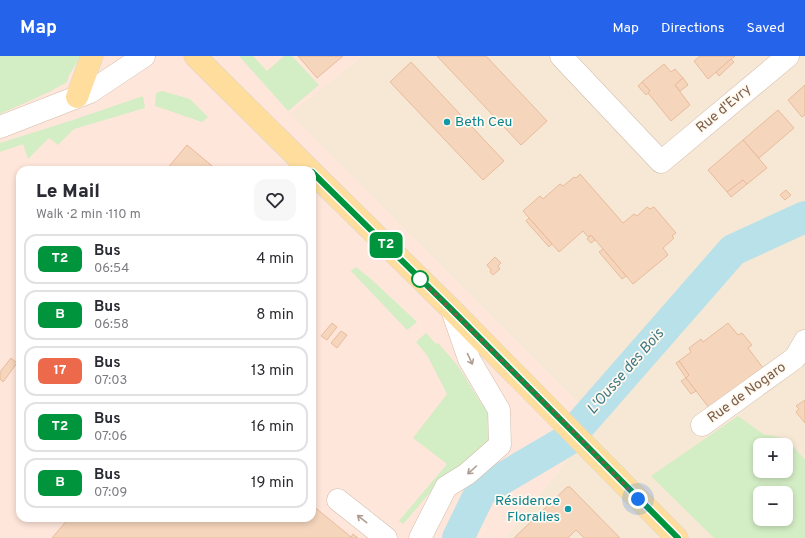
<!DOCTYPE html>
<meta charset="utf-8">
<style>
body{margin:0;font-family:Overpass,sans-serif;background:#f7f7f7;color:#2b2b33;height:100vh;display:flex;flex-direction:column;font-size:15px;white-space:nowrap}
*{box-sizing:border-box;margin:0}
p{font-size:13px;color:#7c7c81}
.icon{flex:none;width:22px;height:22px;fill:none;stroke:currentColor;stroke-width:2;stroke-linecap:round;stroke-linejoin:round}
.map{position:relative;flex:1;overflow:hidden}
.sheet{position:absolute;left:16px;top:110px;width:300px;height:356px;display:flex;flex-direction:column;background:#fff;border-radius:12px;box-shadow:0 2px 6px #0003}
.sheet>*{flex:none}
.badge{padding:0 8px;border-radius:6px;font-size:14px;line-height:26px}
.buttons{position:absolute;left:753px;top:382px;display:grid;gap:8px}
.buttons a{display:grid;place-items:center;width:40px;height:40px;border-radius:8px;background:#fff;box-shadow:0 2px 6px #0003;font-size:20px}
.you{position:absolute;width:20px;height:20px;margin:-10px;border:3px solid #fff;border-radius:50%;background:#1a73e8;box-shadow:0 0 0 6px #1a73e833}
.map>.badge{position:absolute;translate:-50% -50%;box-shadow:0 0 0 2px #fff}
.round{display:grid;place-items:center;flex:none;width:42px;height:42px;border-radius:12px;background:#f7f7f7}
.summary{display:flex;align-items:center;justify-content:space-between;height:68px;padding:0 20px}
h1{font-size:19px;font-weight:800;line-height:30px}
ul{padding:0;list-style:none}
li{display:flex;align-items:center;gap:12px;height:50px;margin:0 8px 6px;padding:0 12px;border:2px solid #e1e1e2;border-radius:12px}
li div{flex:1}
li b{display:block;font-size:15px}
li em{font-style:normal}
li .badge{min-width:44px;font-weight:700;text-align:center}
header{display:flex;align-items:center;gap:24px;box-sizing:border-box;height:56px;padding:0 20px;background:#2563eb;color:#fff}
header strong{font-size:19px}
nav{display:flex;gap:22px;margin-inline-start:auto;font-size:14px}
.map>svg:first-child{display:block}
</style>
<header>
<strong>Map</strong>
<nav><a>Map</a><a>Directions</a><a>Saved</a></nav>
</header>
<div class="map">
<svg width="805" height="482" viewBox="0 0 805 482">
<rect width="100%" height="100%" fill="#fef6e7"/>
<path fill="#f6e8d5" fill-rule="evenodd" d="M362,0H805V482H505L597,366L289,58ZM760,389H786V415H760ZM760,437H786V463H760Z"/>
<path fill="#ffe6da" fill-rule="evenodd" d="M45,0H362L290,58L597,366L505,482H0V29ZM20,114H312V462H20Z"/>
<g fill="#d3edc4" fill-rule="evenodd">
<polygon points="0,0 81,0 69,19 67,26 49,36 0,58"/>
<polygon points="239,0 253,0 267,15 284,0 292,0 319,29 288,55"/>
<polygon points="162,35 190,43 208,61 202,66 155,50 156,37"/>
<polygon points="143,40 145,52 74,73 58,89 49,82 28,103 23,88 0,96 0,87 73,64"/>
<polygon points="356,211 372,224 417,266 407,274 351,215"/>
<polygon points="426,277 436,288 438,287 458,310 481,347 485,345 492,358 493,387 440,425 403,468 399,465 447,408 413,382 447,338 427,299 416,286"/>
<path d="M738,360L763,378L787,383L805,404V482H714L651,420ZM760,389H786V415H760ZM760,437H786V463H760Z"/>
</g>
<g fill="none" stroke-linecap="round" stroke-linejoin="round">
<polyline stroke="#b9e1e9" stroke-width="32" points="458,482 481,435 566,385 733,194 805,161"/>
</g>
<g fill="#f5d5bc" stroke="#e9bb9b">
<polygon points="298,0 343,0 317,22"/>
<polygon points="437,0 486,0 547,65 521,89"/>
<polygon points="700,0 735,0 708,23 694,5"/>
<polygon points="731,3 734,6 719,20 716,16"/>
<polygon points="411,6 504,105 483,124 390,26"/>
<polygon points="664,8 671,16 675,13 683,22 675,29 690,49 671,65 648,37 650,35 642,26"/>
<polygon points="683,22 688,29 680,35 675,29"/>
<polygon points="642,26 650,35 646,39 638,30"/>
<polygon points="805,29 805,59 802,61 788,44"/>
<polygon points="778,54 794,72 759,102 743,84"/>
<polygon points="743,84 767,112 747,128 743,124 727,136 708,114"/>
<polygon points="187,89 217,114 166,114"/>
<polygon points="580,118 623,167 634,158 637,160 647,151 650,153 654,151 676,177 672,180 674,182 663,192 668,199 633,228 591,179 588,181 583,175 559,196 523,155 540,140 543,143 560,128 563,130 574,121 576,122"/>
<polygon points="743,124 747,128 731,141 727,136"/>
<polygon points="786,134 791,139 785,144 780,139"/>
<polygon points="529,162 552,188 549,191 526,165"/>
<polygon points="591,179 595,184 591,187 587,183"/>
<polygon points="603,193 626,220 622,223 599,196"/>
<polygon points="495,201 501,207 498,210 500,213 493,219 490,216 491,214 487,209"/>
<polygon points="332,267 337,271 327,284 321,280"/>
<polygon points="728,267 738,279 742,277 752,289 748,292 763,312 710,353 686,322 689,319 679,305 691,296 689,292 701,283 703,286"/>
<polygon points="341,275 347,279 337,292 331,287"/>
<polygon points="11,302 17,307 3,326 0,323 0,316"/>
<polygon points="679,305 689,319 686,322 676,307"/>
<polygon points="686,322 696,335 691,338 681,325"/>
<polygon points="805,344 805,367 796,356 799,353 796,350"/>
<polygon points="567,431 570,431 620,482 584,482 576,474 568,482 514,482"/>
<polygon points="312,449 351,481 353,478 358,482 52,482 69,462 312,462"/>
</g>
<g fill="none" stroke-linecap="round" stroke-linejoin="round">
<defs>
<g id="minor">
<polyline points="561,0 661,106 788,0"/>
<polyline points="0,71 90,36 144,0"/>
<polyline points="702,369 795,302 805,285"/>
<polyline points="338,444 386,482"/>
<polyline points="420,482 446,431 467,418 500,389 499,354 469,303 452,254"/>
</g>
<g id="major">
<polyline points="195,0 310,114"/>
<polyline points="77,41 92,0"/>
<polyline points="312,116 452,254 677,482"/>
</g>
</defs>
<use href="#minor" stroke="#d1bdab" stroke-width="23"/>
<use href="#major" stroke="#dcd5d0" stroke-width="23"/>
<use href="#minor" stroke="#fff" stroke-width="22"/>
<use href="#major" stroke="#ffdd9d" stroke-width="22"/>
</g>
<defs><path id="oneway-shaft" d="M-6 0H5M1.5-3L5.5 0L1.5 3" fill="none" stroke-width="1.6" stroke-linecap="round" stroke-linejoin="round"/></defs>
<g stroke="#af9d92">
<use href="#oneway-shaft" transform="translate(470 303) rotate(65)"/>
<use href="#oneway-shaft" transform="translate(472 414) rotate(138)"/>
<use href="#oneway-shaft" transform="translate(362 463) rotate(-142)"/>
</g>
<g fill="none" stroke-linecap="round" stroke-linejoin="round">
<defs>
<polyline id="line" points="312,116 452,254 678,482"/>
</defs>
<use href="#line" stroke="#fff" stroke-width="9"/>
<use href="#line" stroke="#00943c" stroke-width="6"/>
<polyline stroke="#7a5c49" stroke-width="4" stroke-dasharray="0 7.2" points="420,223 563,365 638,443"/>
</g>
<g fill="#0f9aa8" stroke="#fff9ef" stroke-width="1.5">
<circle cx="447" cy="66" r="4"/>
<circle cx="568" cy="453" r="4"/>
</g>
<circle fill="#fff" stroke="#00943c" stroke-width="2" cx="420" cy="223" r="8"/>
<g text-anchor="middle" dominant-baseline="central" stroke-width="3.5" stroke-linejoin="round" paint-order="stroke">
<g font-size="14" fill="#7a5c49" stroke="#fff9ef">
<text transform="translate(724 53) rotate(-40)">Rue d'Evry</text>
<text transform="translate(747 337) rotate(-36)">Rue de Nogaro</text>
</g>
<g font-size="14" fill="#0d838f" stroke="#fff9ef" text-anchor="start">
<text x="455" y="66">Beth Ceu</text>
<text x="560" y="445" text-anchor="end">Résidence<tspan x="560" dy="16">Floralies</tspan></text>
</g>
<g font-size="15" font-style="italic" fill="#3e7987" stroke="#fff9ef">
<text transform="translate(626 316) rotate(-49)">L'Ousse des Bois</text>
</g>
</g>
</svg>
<div class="buttons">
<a>+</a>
<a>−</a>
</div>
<div class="you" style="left:638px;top:443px"></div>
<b class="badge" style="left:386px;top:189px;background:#00943c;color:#fff">T2</b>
<section class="sheet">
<div class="summary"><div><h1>Le Mail</h1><p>Walk · 2 min · 110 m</p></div><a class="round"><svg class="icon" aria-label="heart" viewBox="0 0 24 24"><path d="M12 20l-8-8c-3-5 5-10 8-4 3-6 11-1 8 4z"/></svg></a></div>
<ul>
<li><span class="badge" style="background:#00943c;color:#fff">T2</span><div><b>Bus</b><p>06:54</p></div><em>4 min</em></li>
<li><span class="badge" style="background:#00943c;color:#fff">B</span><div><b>Bus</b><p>06:58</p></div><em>8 min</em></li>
<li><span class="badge" style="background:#ec694b;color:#fff">17</span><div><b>Bus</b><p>07:03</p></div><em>13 min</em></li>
<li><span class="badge" style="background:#00943c;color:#fff">T2</span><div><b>Bus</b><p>07:06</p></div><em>16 min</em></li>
<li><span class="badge" style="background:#00943c;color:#fff">B</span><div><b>Bus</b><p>07:09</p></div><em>19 min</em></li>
</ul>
</section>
</div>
